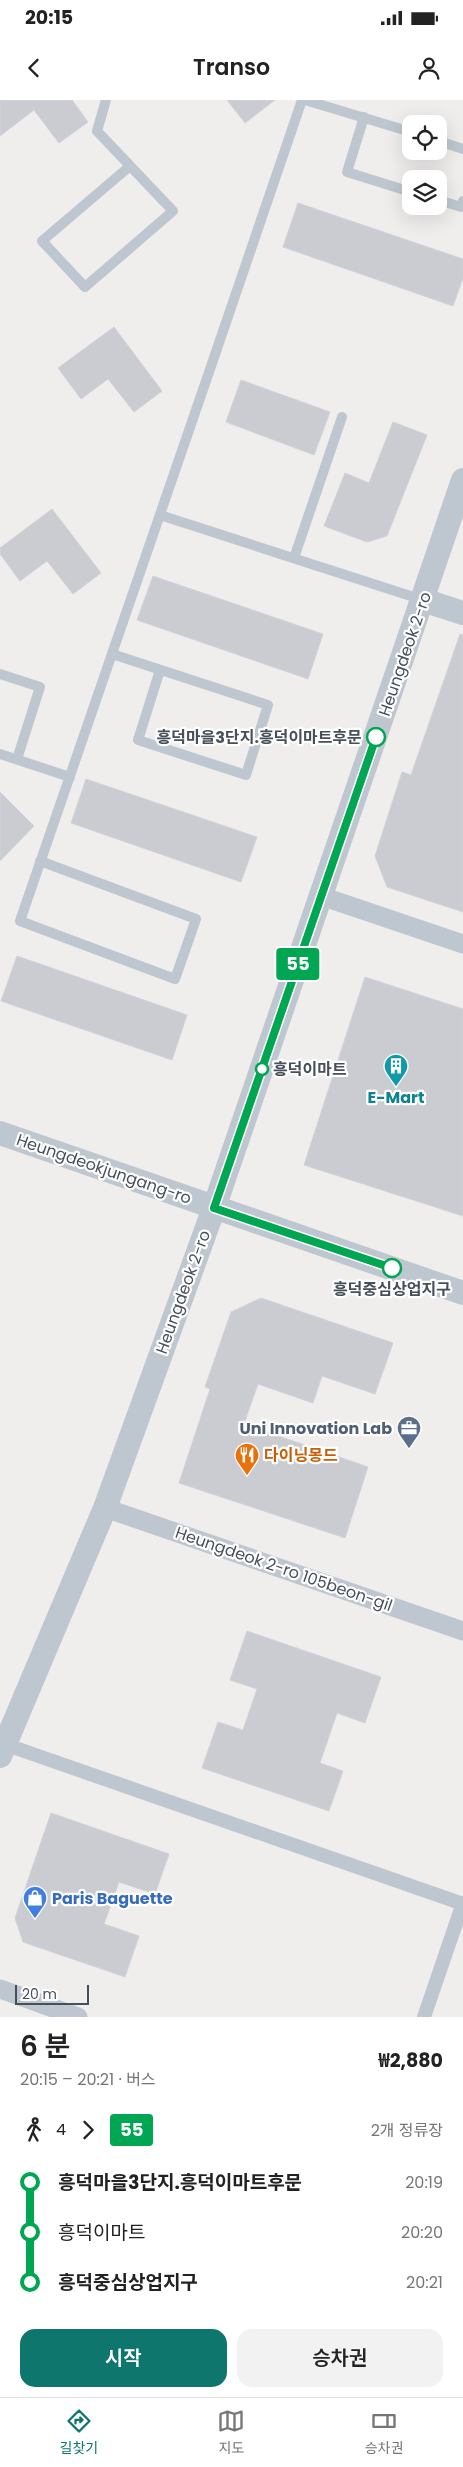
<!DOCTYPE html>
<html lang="ko">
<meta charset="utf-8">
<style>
body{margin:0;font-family:Poppins,"Noto Sans KR",sans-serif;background:#f2f2f2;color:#222;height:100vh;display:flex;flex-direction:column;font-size:19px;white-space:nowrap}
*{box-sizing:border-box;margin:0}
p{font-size:16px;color:#767676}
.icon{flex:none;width:28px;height:28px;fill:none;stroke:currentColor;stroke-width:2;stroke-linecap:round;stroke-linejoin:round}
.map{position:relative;height:1917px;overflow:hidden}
.side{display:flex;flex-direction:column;background:#fff;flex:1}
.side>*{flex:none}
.badge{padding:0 10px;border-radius:4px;font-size:18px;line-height:32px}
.tools{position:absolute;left:402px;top:15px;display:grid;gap:10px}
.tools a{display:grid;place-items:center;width:45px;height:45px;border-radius:10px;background:#fff;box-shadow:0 5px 20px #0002;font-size:25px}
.scale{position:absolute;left:15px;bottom:12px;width:74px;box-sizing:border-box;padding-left:5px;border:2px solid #46505a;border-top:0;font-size:14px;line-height:18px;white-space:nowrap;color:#46505a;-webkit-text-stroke:4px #fff;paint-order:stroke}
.map>.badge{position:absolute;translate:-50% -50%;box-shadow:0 0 0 2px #fff}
.legs{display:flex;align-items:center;gap:8px;height:55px;padding:0 20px;font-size:16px}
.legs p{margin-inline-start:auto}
.overview{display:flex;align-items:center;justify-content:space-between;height:85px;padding:0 20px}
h1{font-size:28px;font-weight:600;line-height:38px}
.primary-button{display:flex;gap:10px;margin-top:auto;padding:10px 20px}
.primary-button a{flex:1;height:58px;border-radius:15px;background:#0f766e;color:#fff;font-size:20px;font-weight:600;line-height:58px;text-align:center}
.primary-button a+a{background:#f2f2f2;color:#222}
ul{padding:0 20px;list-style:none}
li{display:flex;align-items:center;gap:18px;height:50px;font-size:19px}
li i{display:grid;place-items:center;width:8px;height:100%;margin:0 6px;background:currentColor}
li i::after{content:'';width:12px;height:12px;margin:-6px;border:4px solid;border-radius:50%;background:#fff}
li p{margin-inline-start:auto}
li:first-child i{background:linear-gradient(#0000 50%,currentColor 0)}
li:last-child i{background:linear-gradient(currentColor 50%,#0000 0)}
.status{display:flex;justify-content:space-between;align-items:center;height:35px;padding:0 25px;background:#fff;direction:ltr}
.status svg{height:14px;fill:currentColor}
header{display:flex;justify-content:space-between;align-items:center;height:65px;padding:0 20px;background:#fff;font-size:22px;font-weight:600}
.tab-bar{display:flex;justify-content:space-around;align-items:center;height:70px;border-top:1px solid #e0e0e0;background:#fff;font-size:14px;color:#767676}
.tab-bar a{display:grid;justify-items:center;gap:2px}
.tab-bar .selected{color:#0f766e}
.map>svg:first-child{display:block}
</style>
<div class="status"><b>20:15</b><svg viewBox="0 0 49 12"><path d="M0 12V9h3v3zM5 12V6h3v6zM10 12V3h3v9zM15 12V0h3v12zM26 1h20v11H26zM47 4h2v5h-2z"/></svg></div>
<header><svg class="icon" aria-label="back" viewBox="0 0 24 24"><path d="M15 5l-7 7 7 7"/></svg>Transo<svg class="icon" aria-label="person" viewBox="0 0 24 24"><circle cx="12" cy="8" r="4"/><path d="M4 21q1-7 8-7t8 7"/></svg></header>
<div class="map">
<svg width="463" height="1917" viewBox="0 0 463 1917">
<rect width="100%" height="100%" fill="#f0eded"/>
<g fill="#caccd2" stroke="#d1d3d9">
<polygon points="0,0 72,0 88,22 59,43 34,10 0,36"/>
<polygon points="227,0 275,0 245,23"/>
<polygon points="298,103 463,159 463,178 453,206 283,147"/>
<polygon points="114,227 162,291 134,312 108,279 81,299 58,268"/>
<polygon points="241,280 330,312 314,355 226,322"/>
<polygon points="393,322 427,335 387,436 367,442 324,426 345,373 369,383"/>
<polygon points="52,409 101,473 73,494 47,461 20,481 0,454 0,448"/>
<polygon points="153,476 323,534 308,579 137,520"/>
<polygon points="460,534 463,535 463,812 387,787 375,756 402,672 411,675"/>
<polygon points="86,679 257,737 241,782 71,723"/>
<polygon points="0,692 34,726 0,761"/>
<polygon points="17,856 187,915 172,960 1,901"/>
<polygon points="365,877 463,909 463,1116 304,1065"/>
<polygon points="261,1198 393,1243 375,1294 322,1276 313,1303 258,1284 244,1324 368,1367 345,1438 179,1383 210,1289 205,1287 231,1212"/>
<polygon points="247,1531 381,1577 365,1623 337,1613 320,1663 343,1671 329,1711 202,1668 218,1622 243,1630 257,1589 230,1580"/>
<polygon points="51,1713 169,1754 155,1794 119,1782 104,1824 139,1836 125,1877 23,1842 15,1818"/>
</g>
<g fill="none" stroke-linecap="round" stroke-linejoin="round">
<g stroke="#bec7cf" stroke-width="10">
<polyline points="106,0 97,31 173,111 85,187 42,141 130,66"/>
<polyline points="305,0 411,32"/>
<polyline points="364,17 347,72 411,92"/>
<polyline points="439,41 463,49"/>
<polyline points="439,100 461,107 463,101"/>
<polyline points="160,415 423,500"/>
<polyline points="294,458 342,317"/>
<polyline points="112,554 268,605 246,675 138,640 160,570"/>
<polyline points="0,574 40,587 17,659"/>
<polyline points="0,654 70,677"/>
<path d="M40,761L196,819L175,879L20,821C114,547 209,274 302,0"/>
</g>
<g stroke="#bec7cf" stroke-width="14">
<polyline points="4,1644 463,1804"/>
<polyline points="424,1917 463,1803"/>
</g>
<g stroke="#bec7cf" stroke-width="19">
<polyline points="321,796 463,844"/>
<polyline points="105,1408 463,1531"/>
<polyline points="0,1889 78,1917"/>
</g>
<g stroke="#bec7cf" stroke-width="24">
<polyline points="423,500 463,513"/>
<polyline points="0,1033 463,1193"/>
<polyline points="0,1656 105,1408 214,1108 463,380"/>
</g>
</g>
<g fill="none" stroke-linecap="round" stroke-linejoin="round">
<defs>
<polyline id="line-1" points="376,637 214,1108 392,1168"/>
</defs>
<use href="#line-1" stroke="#fff" stroke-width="11"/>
<use href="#line-1" stroke="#00a651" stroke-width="8"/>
</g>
<defs>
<symbol id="building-pin" viewBox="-11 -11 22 30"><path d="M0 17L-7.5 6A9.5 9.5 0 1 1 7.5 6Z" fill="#0f9aa8" stroke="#fff"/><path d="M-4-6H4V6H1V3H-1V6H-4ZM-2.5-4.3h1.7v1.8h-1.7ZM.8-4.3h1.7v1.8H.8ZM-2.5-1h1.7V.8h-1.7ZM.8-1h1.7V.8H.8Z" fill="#fff"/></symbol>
<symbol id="office-pin" viewBox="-11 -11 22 30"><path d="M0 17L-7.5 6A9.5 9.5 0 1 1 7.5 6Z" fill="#5c6f8a" stroke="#fff"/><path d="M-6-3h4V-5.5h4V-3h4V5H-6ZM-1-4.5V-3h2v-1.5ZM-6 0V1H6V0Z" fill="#fff"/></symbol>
<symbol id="restaurant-pin" viewBox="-11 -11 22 30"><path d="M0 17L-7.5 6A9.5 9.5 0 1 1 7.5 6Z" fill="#e8710a" stroke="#fff"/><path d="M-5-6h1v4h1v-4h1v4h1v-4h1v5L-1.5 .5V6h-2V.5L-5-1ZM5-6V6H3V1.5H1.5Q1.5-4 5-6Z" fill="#fff"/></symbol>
<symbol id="shop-pin" viewBox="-11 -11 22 30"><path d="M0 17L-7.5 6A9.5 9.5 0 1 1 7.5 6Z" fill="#3f7fe0" stroke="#fff"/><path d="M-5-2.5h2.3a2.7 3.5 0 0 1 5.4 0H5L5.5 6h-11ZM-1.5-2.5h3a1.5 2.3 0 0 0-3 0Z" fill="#fff"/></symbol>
</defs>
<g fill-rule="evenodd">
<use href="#building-pin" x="382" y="952" width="28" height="38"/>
<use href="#office-pin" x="395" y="1314" width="28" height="38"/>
<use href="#restaurant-pin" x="233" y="1341" width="28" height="38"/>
<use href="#shop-pin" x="21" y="1784" width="28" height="38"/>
</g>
<g fill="#fff" stroke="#00a651" stroke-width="2.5">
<circle cx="376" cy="637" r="9"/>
<circle cx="262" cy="969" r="6"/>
<circle cx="392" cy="1168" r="9"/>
</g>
<g text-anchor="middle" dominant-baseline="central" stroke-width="4.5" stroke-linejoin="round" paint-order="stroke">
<g font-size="16" fill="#46505a" stroke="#fff">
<text transform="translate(405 554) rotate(-71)">Heungdeok 2-ro</text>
<text transform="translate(104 1069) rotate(19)">Heungdeokjungang-ro</text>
<text transform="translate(183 1192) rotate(-70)">Heungdeok 2-ro</text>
<text transform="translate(284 1469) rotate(19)">Heungdeok 2-ro 105beon-gil</text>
</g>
<g font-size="16" font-weight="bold" fill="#46505a" stroke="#fff" text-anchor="end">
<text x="362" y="637">흥덕마을3단지.흥덕이마트후문</text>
<text x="273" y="969" text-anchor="start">흥덕이마트</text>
<text x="392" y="1189" text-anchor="middle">흥덕중심상업지구</text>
</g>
<g font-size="16" font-weight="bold" fill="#0d838f" stroke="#fff">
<text x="396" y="997">E-Mart</text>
</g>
<g font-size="16" font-weight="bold" fill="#4e5e75" stroke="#fff" text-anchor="end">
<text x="392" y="1328">Uni Innovation Lab</text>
</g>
<g font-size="16" font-weight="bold" fill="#c56008" stroke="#fff" text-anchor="start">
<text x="264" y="1355">다이닝몽드</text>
</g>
<g font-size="16" font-weight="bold" fill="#366cbe" stroke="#fff" text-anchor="start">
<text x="52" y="1798">Paris Baguette</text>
</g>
</g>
</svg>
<div class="tools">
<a><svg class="icon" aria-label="locate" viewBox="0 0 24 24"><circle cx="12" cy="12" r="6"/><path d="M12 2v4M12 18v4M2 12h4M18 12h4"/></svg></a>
<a><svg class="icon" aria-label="layers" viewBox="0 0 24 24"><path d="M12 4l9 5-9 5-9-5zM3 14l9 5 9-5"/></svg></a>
</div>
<div class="scale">20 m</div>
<b class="badge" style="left:298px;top:864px;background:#00a651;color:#fff">55</b>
</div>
<section class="side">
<div class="overview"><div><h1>6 분</h1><p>20:15 – 20:21 · 버스</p></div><b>₩2,880</b></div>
<div class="legs"><svg class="icon" aria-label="walk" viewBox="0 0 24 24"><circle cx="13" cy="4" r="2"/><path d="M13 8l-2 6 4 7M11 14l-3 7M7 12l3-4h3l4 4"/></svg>4<svg class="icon" aria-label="forward" viewBox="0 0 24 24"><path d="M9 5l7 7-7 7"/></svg><b class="badge" style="background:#00a651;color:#fff">55</b><p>2개 정류장</p></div>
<ul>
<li><i style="color:#00a651"></i><b>흥덕마을3단지.흥덕이마트후문</b><p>20:19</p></li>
<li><i style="color:#00a651"></i><span>흥덕이마트</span><p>20:20</p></li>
<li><i style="color:#00a651"></i><b>흥덕중심상업지구</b><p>20:21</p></li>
</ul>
<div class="primary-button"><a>시작</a><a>승차권</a></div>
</section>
<nav class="tab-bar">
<a class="selected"><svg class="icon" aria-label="directions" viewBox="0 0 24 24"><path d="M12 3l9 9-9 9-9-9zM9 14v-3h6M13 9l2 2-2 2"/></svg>길찾기</a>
<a><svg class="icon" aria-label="map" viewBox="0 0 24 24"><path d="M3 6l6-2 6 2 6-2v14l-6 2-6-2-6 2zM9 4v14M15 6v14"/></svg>지도</a>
<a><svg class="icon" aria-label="tickets" viewBox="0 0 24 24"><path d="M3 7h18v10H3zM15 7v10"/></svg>승차권</a>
</nav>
